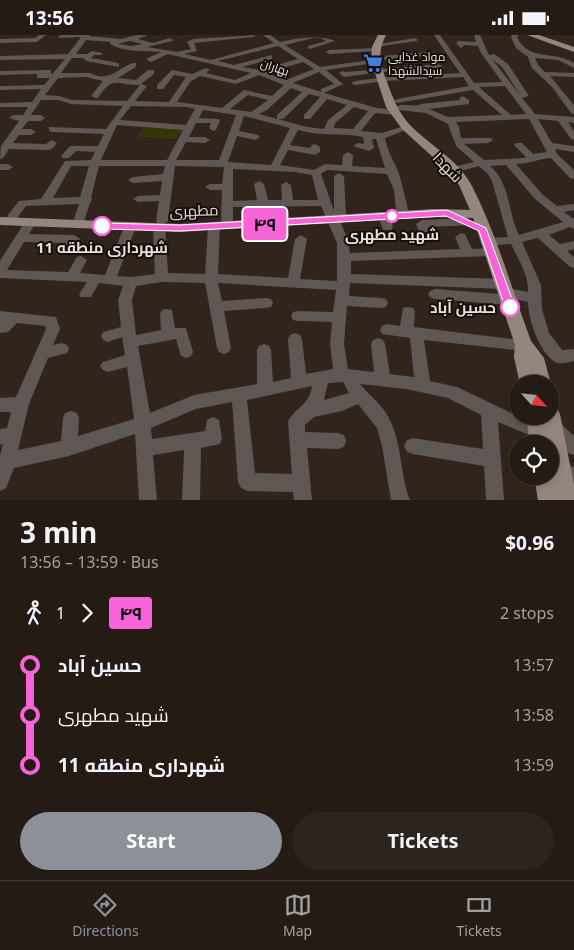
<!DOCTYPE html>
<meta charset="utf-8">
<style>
body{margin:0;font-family:"Noto Sans",Cairo,sans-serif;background:#2d241e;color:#f1f3f6;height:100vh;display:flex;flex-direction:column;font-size:19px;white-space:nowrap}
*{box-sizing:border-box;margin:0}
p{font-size:16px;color:#a3a1a0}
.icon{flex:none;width:28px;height:28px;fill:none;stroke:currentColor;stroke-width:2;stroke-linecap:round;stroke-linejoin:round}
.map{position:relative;height:465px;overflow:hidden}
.drawer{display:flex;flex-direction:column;background:#251b15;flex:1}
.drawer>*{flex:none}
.badge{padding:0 10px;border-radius:4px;font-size:18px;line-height:32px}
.needle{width:32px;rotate:117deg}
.buttons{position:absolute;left:509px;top:340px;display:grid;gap:10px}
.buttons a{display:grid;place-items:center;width:50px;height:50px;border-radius:50%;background:#251b15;box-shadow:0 2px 8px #0003,0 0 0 1px #423934;font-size:25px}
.map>.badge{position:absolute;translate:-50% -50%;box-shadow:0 0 0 2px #fff}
.legs{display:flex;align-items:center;gap:8px;height:55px;padding:0 20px;font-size:16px}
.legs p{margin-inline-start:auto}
.overview{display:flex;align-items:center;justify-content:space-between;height:85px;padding:0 20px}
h1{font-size:28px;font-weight:700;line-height:38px}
.action{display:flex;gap:10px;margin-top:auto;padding:10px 20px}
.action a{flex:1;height:58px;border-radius:30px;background:#8c9099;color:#fff;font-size:20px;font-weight:700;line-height:58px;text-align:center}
.action a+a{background:#2d241e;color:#f1f3f6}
ul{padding:0 20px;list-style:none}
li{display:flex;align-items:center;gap:18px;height:50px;font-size:19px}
li i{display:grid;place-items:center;width:8px;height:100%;margin:0 6px;background:currentColor}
li i::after{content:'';width:12px;height:12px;margin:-6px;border:4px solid;border-radius:50%;background:#251b15}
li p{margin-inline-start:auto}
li:first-child i{background:linear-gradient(#0000 50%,currentColor 0)}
li:last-child i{background:linear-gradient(currentColor 50%,#0000 0)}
.status{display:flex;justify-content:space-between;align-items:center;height:35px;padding:0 25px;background:#251b15;direction:ltr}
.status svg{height:14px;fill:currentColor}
.dock{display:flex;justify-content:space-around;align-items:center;height:70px;border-top:1px solid #423934;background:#251b15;font-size:14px;color:#a3a1a0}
.dock a{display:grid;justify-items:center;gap:2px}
.dock .current{color:#8c9099}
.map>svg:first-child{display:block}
</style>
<div class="status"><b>13:56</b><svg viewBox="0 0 49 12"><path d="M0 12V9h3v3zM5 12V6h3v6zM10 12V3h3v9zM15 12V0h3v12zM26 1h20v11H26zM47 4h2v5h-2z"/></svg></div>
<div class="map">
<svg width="574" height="465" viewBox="0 0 574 465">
<rect width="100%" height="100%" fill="#31241c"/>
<polygon fill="#34360a" points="144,92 182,95 176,104 137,102"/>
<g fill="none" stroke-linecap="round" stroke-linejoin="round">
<g fill="#5e5753" fill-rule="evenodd">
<polygon points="39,0 46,0 37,7 0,8 0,4 35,3"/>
<path d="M61,0H90L89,1L121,4L137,0H148L138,4L153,8L170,3L173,5L172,6L147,12L177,17L191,14L187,7L193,4L256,0L253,2L194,8L197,16L184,19L211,25L274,8L263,0H270L280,7C298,3 320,0 335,6L310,14L308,13V11L326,6L318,2L285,10L320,32L378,24V28H375L326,35L343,49L324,58L377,73L399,75L400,77L396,80L375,78L361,96L382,98L407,90L411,93L385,103C387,116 394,126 398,136C402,148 405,162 408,175L402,178L396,175L394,155L387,139L327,135L321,139L334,176V141L339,138L344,141L346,179L344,181L338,182L347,202L350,218L460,214L455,202L461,198L465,199L472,214L491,213L497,217L491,221L351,226V239L503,244L508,246L509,249L508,252L503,254L350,248L349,261L381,263L386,264L388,268L386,272L381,273L347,271L344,309L348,334L374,337L371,309L373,305L378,303L383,305L385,309L390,339L414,342L410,303L382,299L380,295L382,291L387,289L400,291L403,273L408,272L413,273L415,277L414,292L529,306L531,310L529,314L524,316L424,305L430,346L457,352L518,381L545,391L547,387L553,384L559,387L574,401V420L568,418L547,397L545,401L539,404L498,387L504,465H486L484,431L413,419L407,417L404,411L407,405L413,403L483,414L481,380L448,363L406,354L360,349C368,359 379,367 386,378C403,405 399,437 410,465H391L382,411L377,393L358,369L342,376L314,382L305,390V397L338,398L344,400L346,406L344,412L338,414L307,413L312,465H294L293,457L247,456L241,453L238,447L232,367L196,374L151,393L152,404L205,396L207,385L213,382L219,385L222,403L220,409L201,413L200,465H182L184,415L153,420L157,465H139L135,399L69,421L14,433L6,453L0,456V420L3,409L0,410V394L7,393L11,377H0V363L16,362L46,294L45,291L17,288L8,297L0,298V276L56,282L60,294L53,310L62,308L67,310L69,314L67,318L48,323L29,369L18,415L61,406L63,383L65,378L71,376L77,378L79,383L78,401L134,384L127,332L108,337L103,335L100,331L103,327L125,320L122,302L108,307L103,305L101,301L103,297L121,292L118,265L123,251L99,248L91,262H81L79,259L87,247L0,243V226L26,185H34L36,188L29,199L74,200L80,204L74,214L70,215L64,211L66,208L24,207L7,235L68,237L77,222L81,221L87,225L80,238L105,240L124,192L130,188L136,192L117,241L131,242L155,239L153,192L158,189L156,186L159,166L138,167L133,164L138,161L160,160L162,146L133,148L128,145L133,142L163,139L165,131H99L91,163L92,165L90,168L84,186H76L74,184L79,169L26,171L17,183H9L7,181L19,166L41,164L65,126L91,125L95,117L76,116L69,123H63L61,121L70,111H98L104,99L52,97L49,96V92L106,94L123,71L71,69L58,65H41L31,80H41L45,83L41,86H28L22,94H31L36,97L31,100H19L13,108L46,109L52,105L57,108L52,114L49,115L9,114L3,123L0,124L1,111L19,86L9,83L13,80H23L28,72H0V68L32,67L41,54L0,55V51L44,50L50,43H37V39L0,40V36L48,35H51V39L53,38L65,24L0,25V21L68,19L81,2L59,3V1ZM86,5L110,7V9C125,18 144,15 161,17L148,23L147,25L151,27L168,19L251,38L235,45L206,38L210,35L206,33L192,39L172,35L157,50V54H163L174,40L186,42L169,67L135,66L147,51L141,49L154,39V35H148L136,45L118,43L136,32V28H133C116,34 109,48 90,38H61L72,23H83L86,26L119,32V28L91,23L94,20H102V18L92,16L87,19H76ZM129,6L143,9L131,11L118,9ZM278,11L298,24L259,35L242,32L272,24V20L234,30L218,26ZM303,27L314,34L286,45L266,38ZM319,37L334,49L321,54V57L293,48ZM259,40L284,50L272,61L244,55L222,73L177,67L190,47L200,41L236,49ZM86,42L103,46L91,61L95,63H98C114,39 116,51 140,50L127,66L72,65L59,61L45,60L58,43ZM291,53L302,57L277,80V84H283L309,59L320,62L304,80V84H310L327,64L347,70L328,85L324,94L307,92L259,79L267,75ZM248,60L268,65L251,77L230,74ZM131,71L187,72L195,74L186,90L120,85ZM354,72L368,76L353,94L334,93L335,88ZM203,75L236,80L219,125H176L186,107L205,108L210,105L205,102H189L196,88H211L209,93L213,96L216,95L220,86L219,84L199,83ZM244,81L290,93L271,130L228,127L237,101L255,105L260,102L258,100L239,96ZM117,90L183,95L167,125H101ZM298,95C320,102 341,97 363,102L364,109L358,108L353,111L369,116L374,113L372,104H376L385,133L352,131L353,120L348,117L343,120L342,130L325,129L314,135L280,130L288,115L315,120L320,117V112L315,109L312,110L310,113L290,110ZM71,131H89L80,162L53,163ZM175,131L224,132L222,149H210L205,152L210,155H222L221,185L223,187L227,189L233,185V172L321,171L337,208V246L300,244L307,204L301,200L295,204L288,243L218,239L220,191L214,187L208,191L205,239L168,238L165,192L163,189L168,186ZM233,134L295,137L312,140L318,165H293L291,150L286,147L281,150L282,165H268L264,149L259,146L254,149L257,165L233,166ZM162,247L205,248L217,313L219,317L224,319L229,317L231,313L224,276L266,273L271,272L273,268L271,264L266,263L222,266L218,248L336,255L333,277L298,276L293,277L291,281L293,285L298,286L332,287L330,309L333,334L306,339L302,304L300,300L295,298L290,300L288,304L291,343L273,347L271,315L269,311L264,309L259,311L257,315V349L194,360L150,378L138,311L176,304L181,321L186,323L191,321L193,317L186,293H175L172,275L167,274L162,275L160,279L161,295L136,300L132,265L136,251ZM343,347L349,358L324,365L328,348ZM312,351C309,371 295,372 288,387L292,439L255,438L247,365Z"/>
<path d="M434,0H440L474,48L502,47L481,18L478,11L464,10L461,13L456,8L459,6L476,7L474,0H480L489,20L494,19L508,29L529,61L522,63L535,79L574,82V88L568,87L574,96V105L571,104L558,86L538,84L552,108L574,111V117L555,114L557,119L574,135V144L570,143L551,123C538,124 529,129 516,129L543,160L557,171L574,169V175L564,177L574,184V194L570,192L549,200L560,209L574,206V214L567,216L574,222V233L570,232L538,203L522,207L541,250L542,274L549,298L562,315L574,314V326C568,327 560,330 555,327C539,317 528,284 528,267L514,264L513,268L508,270L435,264L430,262L428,259L430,256L435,254L500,259L501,255L506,253L528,257C529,240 518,224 511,209L486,211L480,207L486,203L508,202L492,146L488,139L479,131L453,138L449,137V133L474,127L456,111L448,89L426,78L399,75L395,72C402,67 413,73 421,69L460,65L459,63L463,61L469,65V69L429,74L448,82L502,80L473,55L397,68L393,66L397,64L469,51L463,42L385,46L355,50L351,48L355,46L388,42L460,38ZM492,24L502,32L521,61ZM505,51L526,79L511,80L479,52ZM529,84L547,117L533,119L522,108H516L514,110L526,122L524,123L484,125L464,109L488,108L493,105L491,103H461L459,92L456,87ZM506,130L535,164L563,187L519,200C508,178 510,147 490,131Z"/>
<path d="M512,0H519L517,2C528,27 555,15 574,28V33L558,25L535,23L538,30L545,37L574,38V42L550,41L574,70V79L571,78L552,52L532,33L528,22L516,13L511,2Z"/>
<polygon points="415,3 417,4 417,6 382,11 379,9"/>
<polygon points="375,13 378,15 377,16 329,19 326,17 329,15"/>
<polygon points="430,17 436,21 436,25 430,25 428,21 381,25 377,23 381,21"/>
<polygon points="438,29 442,31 443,36 437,36 436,33 382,37 344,42 339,38 343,36 346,37"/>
<polygon points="0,129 8,129 13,132 8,135 0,135"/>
<polygon points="384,178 390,181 393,192 391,195 383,195 378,181"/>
<polygon points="467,183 473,187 471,190 428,192 427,197 419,197 416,189 422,185"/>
<polygon points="259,185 265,189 262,203 256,207 250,203 253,189"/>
<polygon points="550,425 574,432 574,450 546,441 550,441"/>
</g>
<g fill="#94867e" fill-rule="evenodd">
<path d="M378,0H386C377,18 380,29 387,47C393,63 398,77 410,90C429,110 459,125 472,151C497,200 512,255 531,306L544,323L551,349L550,352V349H520L514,322L515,310L473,183L435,182L180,197L0,190V182L180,189L435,174L470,175L459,150L446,134L402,94L386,72L371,26L372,12Z"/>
<polygon points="527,0 539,0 574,12 574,17"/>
<polygon points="550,370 557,373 560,379 574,450 574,465 538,465 534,441 550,441 550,409 530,409 526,381 550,381"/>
</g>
</g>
<polygon fill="#f764d7" stroke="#fff" points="447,175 486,193 515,272 514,275 510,276 505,272 479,196 446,181 180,196 102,194 97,191 102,188 180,190"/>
<defs>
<symbol id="supermarket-bare" viewBox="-9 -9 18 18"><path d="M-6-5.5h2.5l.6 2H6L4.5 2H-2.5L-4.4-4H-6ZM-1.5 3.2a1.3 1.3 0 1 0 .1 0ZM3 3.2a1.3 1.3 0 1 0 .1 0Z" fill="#3f7fe0" stroke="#140e0b" stroke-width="2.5" paint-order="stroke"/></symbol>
</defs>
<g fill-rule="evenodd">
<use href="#supermarket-bare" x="359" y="14" width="28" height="28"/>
</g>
<g fill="#fff" stroke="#f764d7" stroke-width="2.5">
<circle cx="392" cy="181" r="6"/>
<circle cx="102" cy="191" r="9"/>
<circle cx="510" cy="272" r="9"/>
</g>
<g text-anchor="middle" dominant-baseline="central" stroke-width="4" stroke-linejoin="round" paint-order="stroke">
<g font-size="12" fill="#e9e0db" stroke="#140e0b" text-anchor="start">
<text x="388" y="21">مواد غذایی<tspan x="388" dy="14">سیدالشهدا</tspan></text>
</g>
<g font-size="12" fill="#e9e0db" stroke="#140e0b">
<text transform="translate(275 32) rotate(19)">بهاران</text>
</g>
<g font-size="15" fill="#e9e0db" stroke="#140e0b">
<text transform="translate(448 132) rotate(46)">شهدا</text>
<text transform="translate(194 175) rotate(-2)">مطهری</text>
</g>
<g font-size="15" font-weight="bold" fill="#e9e0db" stroke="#140e0b">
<text x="392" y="199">شهید مطهری</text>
<text x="102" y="212">شهرداری منطقه 11</text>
<text x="496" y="272" text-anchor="end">حسین آباد</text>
</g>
</g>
</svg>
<div class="buttons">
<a><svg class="needle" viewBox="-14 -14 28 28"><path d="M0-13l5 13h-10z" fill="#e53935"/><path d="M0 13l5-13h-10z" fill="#a3a1a0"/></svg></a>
<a><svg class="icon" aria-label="locate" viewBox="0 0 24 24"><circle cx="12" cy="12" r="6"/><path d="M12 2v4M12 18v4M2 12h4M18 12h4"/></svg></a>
</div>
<b class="badge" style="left:265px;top:189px;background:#f764d7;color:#111">۴۹</b>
</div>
<section class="drawer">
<div class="overview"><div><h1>3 min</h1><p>13:56 – 13:59 · Bus</p></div><b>$0.96</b></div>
<div class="legs"><svg class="icon" aria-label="walk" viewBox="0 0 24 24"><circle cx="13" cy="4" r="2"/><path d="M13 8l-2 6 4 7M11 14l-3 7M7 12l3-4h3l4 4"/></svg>1<svg class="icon" aria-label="forward" viewBox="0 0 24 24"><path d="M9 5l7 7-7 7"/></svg><b class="badge" style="background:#f764d7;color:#111">۴۹</b><p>2 stops</p></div>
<ul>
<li><i style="color:#f764d7"></i><b>حسین آباد</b><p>13:57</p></li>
<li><i style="color:#f764d7"></i><span>شهید مطهری</span><p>13:58</p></li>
<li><i style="color:#f764d7"></i><b>شهرداری منطقه 11</b><p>13:59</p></li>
</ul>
<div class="action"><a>Start</a><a>Tickets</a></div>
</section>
<nav class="dock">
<a class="current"><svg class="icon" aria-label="directions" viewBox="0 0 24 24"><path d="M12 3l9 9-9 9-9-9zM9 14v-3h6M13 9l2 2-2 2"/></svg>Directions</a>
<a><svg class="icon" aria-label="map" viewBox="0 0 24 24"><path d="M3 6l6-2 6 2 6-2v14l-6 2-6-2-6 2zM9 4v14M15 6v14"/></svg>Map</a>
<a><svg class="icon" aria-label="tickets" viewBox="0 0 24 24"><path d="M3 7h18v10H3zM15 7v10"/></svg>Tickets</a>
</nav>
